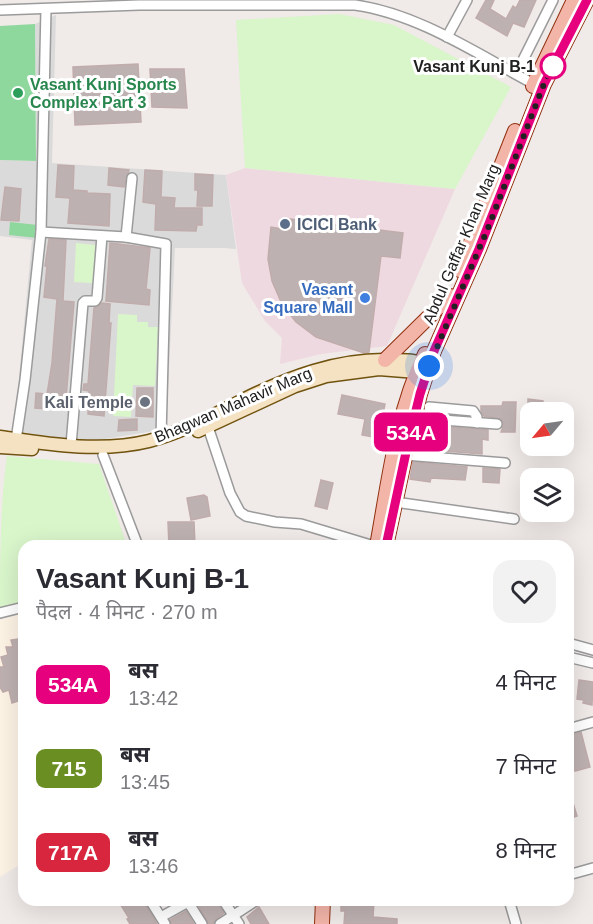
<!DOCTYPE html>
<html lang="hi">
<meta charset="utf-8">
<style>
body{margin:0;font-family:Arial,"Noto Sans Devanagari",sans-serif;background:#f2f2f3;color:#2b2b33;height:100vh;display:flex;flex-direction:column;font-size:22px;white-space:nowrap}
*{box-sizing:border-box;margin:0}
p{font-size:20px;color:#7c7c81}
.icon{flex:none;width:33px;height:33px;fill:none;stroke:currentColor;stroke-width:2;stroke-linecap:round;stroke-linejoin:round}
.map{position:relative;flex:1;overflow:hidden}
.sheet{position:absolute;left:18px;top:540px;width:556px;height:366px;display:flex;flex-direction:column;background:#fff;border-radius:18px;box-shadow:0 6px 24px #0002}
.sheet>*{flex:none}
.badge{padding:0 12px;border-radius:9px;font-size:21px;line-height:39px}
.needle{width:39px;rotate:241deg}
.fabs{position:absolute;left:520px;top:402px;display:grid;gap:12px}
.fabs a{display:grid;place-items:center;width:54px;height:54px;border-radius:12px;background:#fff;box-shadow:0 6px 24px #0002;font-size:30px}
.you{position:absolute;width:30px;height:30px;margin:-15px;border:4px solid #fff;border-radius:50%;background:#1a73e8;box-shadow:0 0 0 9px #1a73e833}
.map>.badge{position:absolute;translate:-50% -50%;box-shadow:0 0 0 3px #fff}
.round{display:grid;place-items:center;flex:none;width:63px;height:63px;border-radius:18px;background:#f2f2f3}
.head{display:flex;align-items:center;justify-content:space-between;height:102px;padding:0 18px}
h1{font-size:28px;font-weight:600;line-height:45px}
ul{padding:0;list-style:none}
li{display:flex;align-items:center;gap:18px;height:84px;padding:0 18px}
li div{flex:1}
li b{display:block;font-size:22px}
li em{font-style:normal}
li .badge{min-width:66px;font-weight:700;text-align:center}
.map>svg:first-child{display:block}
</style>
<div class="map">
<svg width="593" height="924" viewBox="0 0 593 924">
<rect width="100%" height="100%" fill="#f0eae8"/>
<polygon fill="#dbdada" points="56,15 52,163 226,175 236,249 224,248 175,248 166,429 87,442 14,431 32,240 0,236 0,160 36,161 35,24"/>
<polygon fill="#efd9e1" points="245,168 455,189 387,346 321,354 280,364 282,338 265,321 242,283 226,175"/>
<polygon fill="#fdf3e5" points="24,613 24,862 0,877 0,620"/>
<g fill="#d9f5ca">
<polygon points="339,14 394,25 511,87 455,189 245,168 236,20"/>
<polygon points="76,243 105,246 103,284 74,282"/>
<polygon points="118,314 137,315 137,322 148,322 148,327 158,327 155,386 133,385 131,417 113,416"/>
<path d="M7,456L99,464L127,546H24V606L0,613C0,566 0,501 7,456Z"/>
</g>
<g fill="#8ed89d">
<polygon points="35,24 36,161 0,160 0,26"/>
<polygon points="10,222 38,225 37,238 9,235"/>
</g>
<g fill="#beb1b1" stroke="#c1acac" stroke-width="1.5">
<polygon points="486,0 494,0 490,9 506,19 513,6 516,8 520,0 536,0 524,27 513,23 507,36 476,18"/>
<polygon points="138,64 141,122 75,125 73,67"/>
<polygon points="150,69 184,69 187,108 152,107"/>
<polygon points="58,165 74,166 73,190 87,191 87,193 110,194 109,226 68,223 70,198 56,197"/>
<polygon points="109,168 129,170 124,187 108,185"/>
<polygon points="145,170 162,171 161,197 175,198 174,208 202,208 202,225 197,225 196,231 155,230 156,204 143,202"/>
<polygon points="195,174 213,175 212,206 197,206 198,190 195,190"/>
<polygon points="5,187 21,189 19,221 1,220"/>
<polygon points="290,219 403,233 400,258 381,256 369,352 364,353 316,337 296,322 282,304 272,281 268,259 271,227 289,230"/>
<polygon points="49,239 66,240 63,301 74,302 66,398 50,397 49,409 35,408 36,393 47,394 52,363 57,299 44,297 47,266 45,266"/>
<polygon points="110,243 150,248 146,289 150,290 149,305 106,301"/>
<polygon points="102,303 110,304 109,323 111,323 104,416 88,414 89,391 83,390 84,384 88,384 94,308"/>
<polygon points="137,388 153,388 153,417 136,416"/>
<polygon points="342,395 385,404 378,438 362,435 365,419 338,414"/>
<polygon points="528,399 543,401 542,412 528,412"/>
<polygon points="503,402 516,402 515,432 501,432 504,424 501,419 484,416 481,411 481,406 502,406"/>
<polygon points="137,419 137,430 118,431 119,420"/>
<polygon points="424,425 488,430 488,440 482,439 482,454 418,449"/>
<polygon points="413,462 467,467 465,480 431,478 430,482 410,479"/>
<polygon points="483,468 500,469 499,483 483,482"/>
<polygon points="321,480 333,483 327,509 315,506"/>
<polygon points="204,495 207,497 210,516 191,520 187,498"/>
<polygon points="168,522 194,522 195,546 169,546"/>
<polygon points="24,638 24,699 12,703 9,690 3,692 0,687 0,667 4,667 1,657 8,655 6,647 13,647 11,640"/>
<polygon points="579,680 593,682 592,705 583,703 584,700 577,699"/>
<polygon points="581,732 590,767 575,771 573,767 568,764 571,763 568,752 568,736"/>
<polygon points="568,793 570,793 577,816 568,819"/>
<polygon points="123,900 143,900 157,924 130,924 127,919 129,918 119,902"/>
<polygon points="195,900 216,900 224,913 216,919 213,924 209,924"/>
<polygon points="341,900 374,900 373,917 397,919 397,924 344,924 345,911 341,911"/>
<polygon points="259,907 269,924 251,924 247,917"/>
<polygon points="186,911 194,924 172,924 170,920"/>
</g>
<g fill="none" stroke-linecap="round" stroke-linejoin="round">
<defs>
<g id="street">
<path d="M0,10L139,5H355C419,14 477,54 534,84"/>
<polyline points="447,37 467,0"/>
<polyline points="516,74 553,0"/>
<polyline points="41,232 126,237 166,244 161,437"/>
<polyline points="126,237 132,178"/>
<polyline points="429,407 473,411 477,417 477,423"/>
<polyline points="415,418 497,424"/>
<polyline points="205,421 208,427 230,493 240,512 246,516 275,522 301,524 374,546"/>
<polyline points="16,440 25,380 41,232 46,9"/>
<polyline points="71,445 83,303 85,301 95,301 97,298 102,236"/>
<polyline points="103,455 138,546"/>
<polyline points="405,455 505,463"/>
<polyline points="395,502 514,519"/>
<polyline points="0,613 24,607"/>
<polyline points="568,643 593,650"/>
<polyline points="568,657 593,663"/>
<polyline points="568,729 593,722"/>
<polyline points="568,771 568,774"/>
<polyline points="568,875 593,868"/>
<polyline points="150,900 165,924"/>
<polyline points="223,900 239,924"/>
<polyline points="509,900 516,924"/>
<polyline points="161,917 188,902 202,924"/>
<polyline points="220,924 257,900"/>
</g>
<g id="secondary">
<polyline points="198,431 295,386 326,376 379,369 417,372 426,375"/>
<path d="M0,437C48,444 101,453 149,441C183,432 214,415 245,399C289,377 337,359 388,360C401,361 416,359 428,365"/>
<polyline points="0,447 32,449"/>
</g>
<g id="primary">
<polyline points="533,86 574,0"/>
<polyline points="460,270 515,131"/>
<polyline points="385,360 450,296"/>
<path d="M377,546C389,481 396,414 425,354"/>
<polyline points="386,546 408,443 420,394 434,351 479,249 544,84 587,0"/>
<polyline points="322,924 323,900"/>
</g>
</defs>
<use href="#street" stroke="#9b9b9b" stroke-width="12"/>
<use href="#secondary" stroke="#70530f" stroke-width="15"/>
<use href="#primary" stroke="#902f0e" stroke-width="16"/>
<use href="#street" stroke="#fff" stroke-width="9"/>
<use href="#secondary" stroke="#f5e2c2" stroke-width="12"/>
<use href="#primary" stroke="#f4b5a9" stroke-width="14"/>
</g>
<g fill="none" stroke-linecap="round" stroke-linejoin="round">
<defs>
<polyline id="line" points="386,546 408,443 420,394 434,351 479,249 544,84 587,0"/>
</defs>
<use href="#line" stroke="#fff" stroke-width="14"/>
<use href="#line" stroke="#e6007e" stroke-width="9"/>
<polyline stroke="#212121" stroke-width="6" stroke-dasharray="0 10.8" points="429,366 488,228 544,84 553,66"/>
</g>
<circle fill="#fff" stroke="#e6007e" stroke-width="3" cx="553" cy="66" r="12"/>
<circle fill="#2e9e5b" stroke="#fff" stroke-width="2" cx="18" cy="93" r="6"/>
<circle fill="#5c6f8a" stroke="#fff" stroke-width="2" cx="285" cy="224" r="6"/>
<circle fill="#3f7fe0" stroke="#fff" stroke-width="2" cx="365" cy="298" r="6"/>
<circle fill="#6b7280" stroke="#fff" stroke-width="2" cx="145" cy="402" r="6"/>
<g text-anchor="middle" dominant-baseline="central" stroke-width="6" stroke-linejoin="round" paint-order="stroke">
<g font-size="16" font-weight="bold" fill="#212121" stroke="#fff" text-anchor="end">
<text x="535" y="66">Vasant Kunj B-1</text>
</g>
<g font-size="16" font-weight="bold" fill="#27864d" stroke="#fff" text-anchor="start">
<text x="30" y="84">Vasant Kunj Sports<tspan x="30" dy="18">Complex Part 3</tspan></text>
</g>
<g font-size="16" font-weight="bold" fill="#4e5e75" stroke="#fff" text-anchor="start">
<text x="297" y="224">ICICI Bank</text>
</g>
<g font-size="16" fill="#212121" stroke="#fff">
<text transform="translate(461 244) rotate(-67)">Abdul Gaffar Khan Marg</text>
<text transform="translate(233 405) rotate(-23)">Bhagwan Mahavir Marg</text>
</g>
<g font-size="16" font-weight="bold" fill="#366cbe" stroke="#fff" text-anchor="end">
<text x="353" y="289">Vasant<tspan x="353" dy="18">Square Mall</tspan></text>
</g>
<g font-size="16" font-weight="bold" fill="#5b616d" stroke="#fff" text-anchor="end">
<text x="133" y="402">Kali Temple</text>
</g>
</g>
</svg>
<div class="fabs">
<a><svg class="needle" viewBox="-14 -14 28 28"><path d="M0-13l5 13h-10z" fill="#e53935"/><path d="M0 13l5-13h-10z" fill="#7c7c81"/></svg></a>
<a><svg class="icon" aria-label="layers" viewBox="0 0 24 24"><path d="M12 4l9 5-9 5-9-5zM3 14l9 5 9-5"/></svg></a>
</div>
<div class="you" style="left:429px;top:366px"></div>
<b class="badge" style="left:411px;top:432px;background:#e6007e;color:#fff">534A</b>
<section class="sheet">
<div class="head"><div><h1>Vasant Kunj B-1</h1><p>पैदल · 4 मिनट · 270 m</p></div><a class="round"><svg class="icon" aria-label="heart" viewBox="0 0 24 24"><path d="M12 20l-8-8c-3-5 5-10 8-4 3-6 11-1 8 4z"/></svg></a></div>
<ul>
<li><span class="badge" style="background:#e6007e;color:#fff">534A</span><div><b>बस</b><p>13:42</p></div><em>4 मिनट</em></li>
<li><span class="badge" style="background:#6b8e23;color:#fff">715</span><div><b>बस</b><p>13:45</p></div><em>7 मिनट</em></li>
<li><span class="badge" style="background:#d7263d;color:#fff">717A</span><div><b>बस</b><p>13:46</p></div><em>8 मिनट</em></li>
</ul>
</section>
</div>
